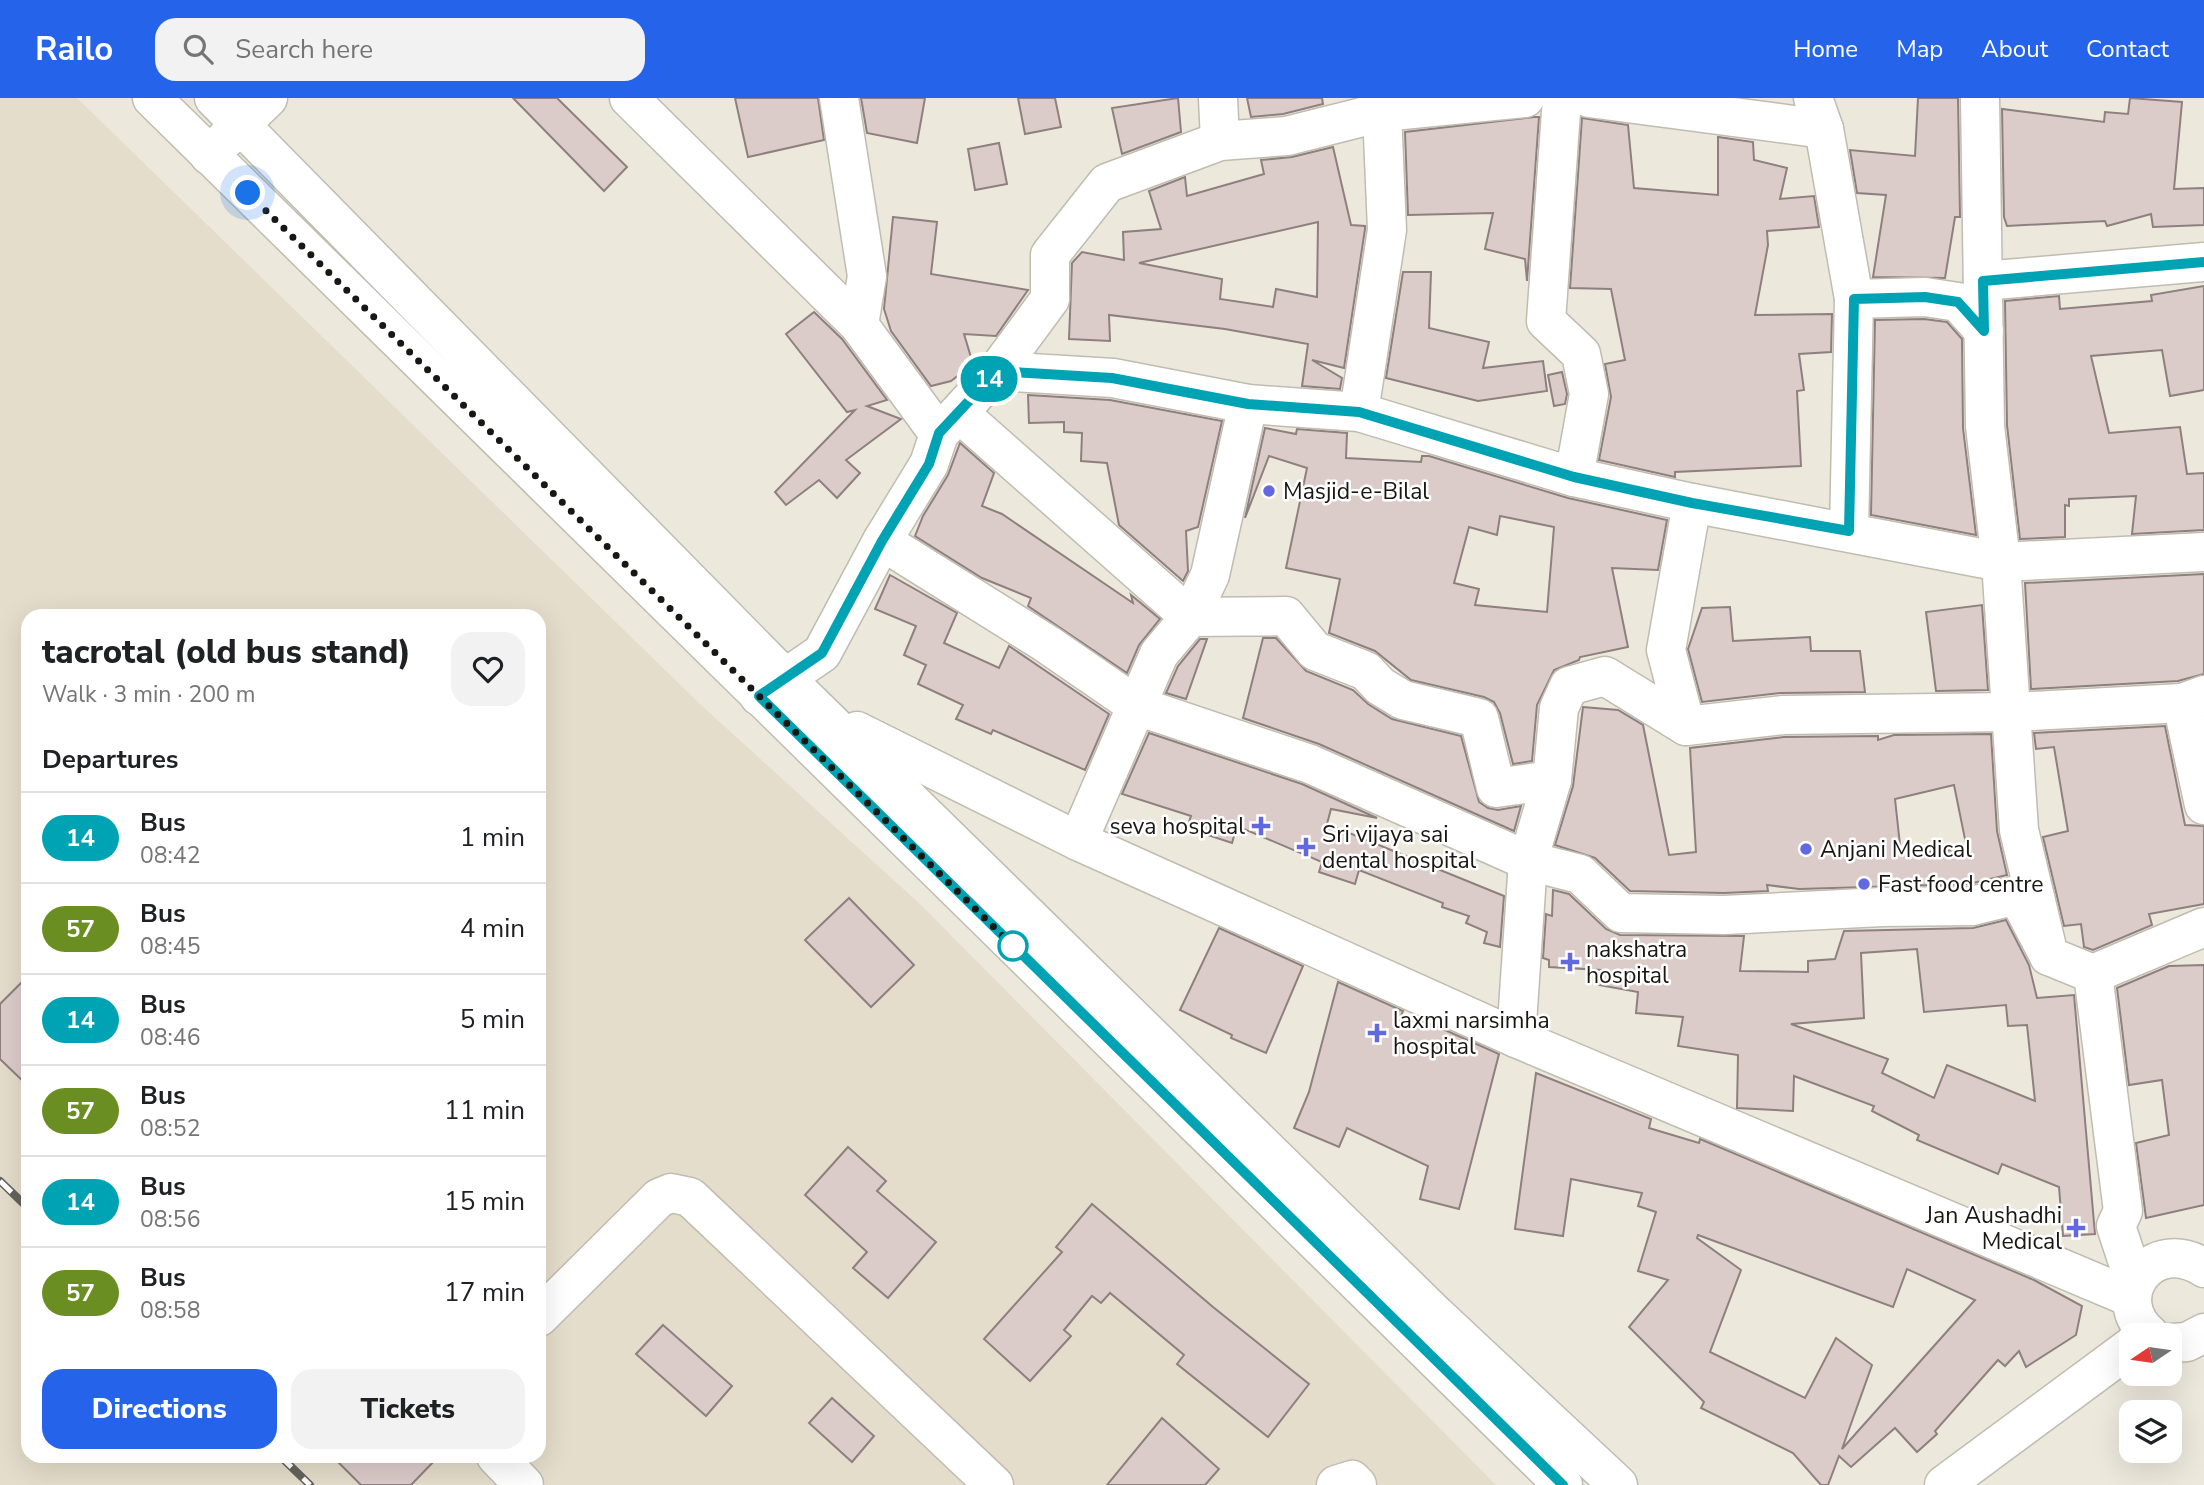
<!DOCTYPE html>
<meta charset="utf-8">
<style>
body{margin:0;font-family:"Nunito Sans",sans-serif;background:#f2f2f2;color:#202124;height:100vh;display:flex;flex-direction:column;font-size:26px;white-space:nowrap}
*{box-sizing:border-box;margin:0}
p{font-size:23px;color:#757577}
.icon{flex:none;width:38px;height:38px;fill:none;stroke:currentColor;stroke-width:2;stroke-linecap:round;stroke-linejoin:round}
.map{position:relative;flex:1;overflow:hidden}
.side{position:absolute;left:21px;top:511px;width:525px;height:854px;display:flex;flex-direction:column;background:#fff;border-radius:21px;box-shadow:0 7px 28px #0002}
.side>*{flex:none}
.badge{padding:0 14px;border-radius:23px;font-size:24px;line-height:46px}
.needle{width:46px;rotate:257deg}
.controls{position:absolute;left:2119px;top:1225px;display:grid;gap:14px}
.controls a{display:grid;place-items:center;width:63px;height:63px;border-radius:14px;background:#fff;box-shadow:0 7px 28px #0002;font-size:35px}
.you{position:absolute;width:35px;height:35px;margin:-18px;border:5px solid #fff;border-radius:50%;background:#1a73e8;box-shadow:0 0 0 10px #1a73e833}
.map>.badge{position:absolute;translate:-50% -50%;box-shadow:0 0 0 4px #fff}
h2{padding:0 21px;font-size:26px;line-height:63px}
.round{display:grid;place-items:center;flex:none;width:74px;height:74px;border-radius:21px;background:#f2f2f2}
.summary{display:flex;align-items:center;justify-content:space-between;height:119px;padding:0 21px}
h1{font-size:33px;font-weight:800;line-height:52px}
.primary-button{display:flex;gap:14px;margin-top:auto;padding:14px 21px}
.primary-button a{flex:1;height:80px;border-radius:21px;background:#2563eb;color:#fff;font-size:28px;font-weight:800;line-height:80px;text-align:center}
.primary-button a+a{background:#f2f2f2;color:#202124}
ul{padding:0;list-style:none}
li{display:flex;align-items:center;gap:21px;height:91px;padding:0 21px;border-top:2px solid #e0e0e0}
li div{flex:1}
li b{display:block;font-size:26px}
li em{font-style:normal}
li .badge{min-width:77px;font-weight:700;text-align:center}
header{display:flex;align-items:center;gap:42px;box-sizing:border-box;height:98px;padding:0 35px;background:#2563eb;color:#fff}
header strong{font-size:33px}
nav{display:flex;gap:38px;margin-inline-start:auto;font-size:24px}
.search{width:490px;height:63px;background:#f2f2f2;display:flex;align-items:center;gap:18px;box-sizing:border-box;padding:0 24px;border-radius:21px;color:#757577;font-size:26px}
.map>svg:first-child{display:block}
</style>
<header>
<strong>Railo</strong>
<div class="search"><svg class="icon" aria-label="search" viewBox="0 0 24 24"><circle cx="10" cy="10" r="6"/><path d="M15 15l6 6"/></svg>Search here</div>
<nav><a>Home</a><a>Map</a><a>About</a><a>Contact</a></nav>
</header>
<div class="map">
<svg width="2204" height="1387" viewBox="0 0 2204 1387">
<rect width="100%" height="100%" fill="#ece8dc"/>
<path fill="#e5ddcb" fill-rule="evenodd" d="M0,0H77L701,607L922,808L1496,1387H0ZM28,518H539V1358H28Z"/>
<g fill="#dbccca" stroke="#8d807e" stroke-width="2" fill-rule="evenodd">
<polygon points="513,0 557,0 627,69 604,93"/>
<polygon points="735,0 818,0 824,42 748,59"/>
<polygon points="861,0 925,0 917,45 867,35"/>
<polygon points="1018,0 1055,0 1061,29 1025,36"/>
<polygon points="1178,0 1181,34 1122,56 1112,10"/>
<polygon points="1247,0 1322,0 1323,6 1283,16 1251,19"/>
<polygon points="1918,0 1958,0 1960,119 1955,119 1945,180 1873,179 1886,97 1857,95 1850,52 1915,58"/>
<polygon points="2130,0 2182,4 2174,91 2204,90 2204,127 2153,129 2151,116 2107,128 2105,123 2007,128 2004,119 2002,11 2104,24 2105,14 2128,16"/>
<polygon points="1534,19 1539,19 1527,183 1525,161 1485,151 1493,115 1408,117 1405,34"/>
<polygon points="1582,20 1628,27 1634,90 1718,97 1718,39 1753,44 1754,62 1787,70 1780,101 1814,98 1819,129 1767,133 1768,147 1755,217 1832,216 1831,254 1799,256 1804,292 1797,293 1801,368 1675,374 1675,379 1599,362 1611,299 1605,266 1625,262 1611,191 1570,190"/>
<polygon points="999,45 1007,86 975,92 968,51"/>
<path d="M1333,49L1351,127L1365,128V131L1344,270L1312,262L1342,280L1340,291L1302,288L1308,246L1225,231L1109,217L1110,243L1069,241L1072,165L1082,154L1124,162L1123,134L1161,131L1149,93L1185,79L1187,98L1264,76L1261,62L1292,59ZM1318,124L1317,199L1276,191L1273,209L1220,201L1222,181L1139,165Z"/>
<polygon points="893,119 937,124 931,176 1028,192 996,238 964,236 973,266 951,283 931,288 891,233 884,211"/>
<polygon points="1403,174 1431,174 1429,230 1489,244 1483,270 1543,263 1547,293 1478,303 1386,280"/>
<polygon points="2204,188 2204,292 2170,298 2162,252 2091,258 2109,335 2180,329 2187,376 2204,375 2204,432 2132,436 2136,398 2069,401 2069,408 2065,407 2065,439 2020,441 2007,327 2005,203 2059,198 2060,211 2152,203 2151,197"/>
<polygon points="814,214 842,241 887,302 867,308 901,321 846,362 860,375 837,400 819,382 786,407 775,394 855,312 847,314 786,236"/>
<polygon points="1924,221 1947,224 1962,241 1963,330 1976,437 1871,417 1875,222"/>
<polygon points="1562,274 1567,296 1565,306 1554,308 1548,277"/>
<polygon points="1028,297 1110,302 1222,323 1198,429 1186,433 1188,473 1183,483 1119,427 1107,365 1081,363 1082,335 1064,334 1064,324 1029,325"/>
<path d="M1265,330L1296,336L1297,331L1347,335L1346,360L1421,364L1422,358H1429L1568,400L1667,422L1658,472L1612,470L1628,549L1580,559L1579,562L1554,572L1537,607L1532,663L1513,666L1500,615L1494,604L1484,599L1411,582L1375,553L1329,535L1340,481L1286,470L1307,370L1269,358L1245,420ZM1500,418L1554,429L1547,514L1475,507L1479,491L1454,485L1469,429L1497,437Z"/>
<polygon points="960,345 994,375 982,408 1002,416 1133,505 1131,497 1160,521 1139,547 1127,575 1028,508 1031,500 982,480 915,438 923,418 948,377"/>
<polygon points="2204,476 2204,576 2178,583 2031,591 2025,485"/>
<polygon points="890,477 957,515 944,545 999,570 1009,548 1109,616 1085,672 993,632 991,636 956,621 963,607 918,586 926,567 904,557 916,528 875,511"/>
<polygon points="1982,507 1988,592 1936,593 1926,514"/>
<polygon points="1730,509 1733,543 1810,539 1811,553 1860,553 1865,594 1781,595 1702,604 1688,551 1702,510"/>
<polygon points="1263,540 1276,540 1306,573 1353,592 1368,606 1392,621 1461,638 1479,704 1488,710 1498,712 1521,708 1514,733 1319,646 1243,620"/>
<polygon points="1200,541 1207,541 1186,601 1166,595 1178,568"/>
<path d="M1583,609L1618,612L1643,627L1669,757L1696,754L1690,650L1784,639L1878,638V642L1894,637L1991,636L1997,733L2007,777L1969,786L1799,791L1767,787L1768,793L1724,795L1630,793L1595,760L1555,747L1573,688ZM1954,687L1967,751L1901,756L1895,701Z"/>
<polygon points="2165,628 2185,727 2204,728 2204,806 2149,816 2152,827 2093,852 2084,849 2081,826 2064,828 2043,739 2068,733 2054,649 2036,651 2034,635"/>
<polygon points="1149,635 1302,686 1377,720 1331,711 1327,726 1504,798 1500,849 1484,845 1487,834 1466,825 1469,818 1442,809 1443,805 1359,772 1355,786 1319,774 1322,764 1237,728 1232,745 1187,730 1191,718 1122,696"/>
<path d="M1553,792L1569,796L1606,831L1620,837L1744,838L1740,873L1808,874V863L1835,861L1844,833L1973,830L2006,822L2029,867L2037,900L2074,897L2095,1136L2063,1138L2059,1089L2002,1066L1998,1076L1917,1042L1919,1037L1872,1013L1874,1008L1794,978L1793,1013L1737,1010L1738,957L1678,948L1683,919L1636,915L1638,894L1599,887L1601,872L1549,869V862L1543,860L1546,816L1552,818ZM1917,851L1924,914L2006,907L2008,928L2027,927L2035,1003L1947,967L1934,1000L1882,975L1888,961L1791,926L1864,920L1861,855Z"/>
<polygon points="849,800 914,867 871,909 805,842"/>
<polygon points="1219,830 1303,868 1266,955 1231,940 1232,937 1180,912"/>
<polygon points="2204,867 2204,1107 2146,1120 2136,1045 2169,1037 2162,982 2129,987 2117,890 2169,868"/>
<polygon points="28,878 28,988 0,961 0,906"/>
<polygon points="1338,884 1403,913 1401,918 1436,928 1499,956 1459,1111 1420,1101 1428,1068 1347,1030 1339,1049 1294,1030 1309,994"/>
<path d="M1536,975L1651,1021L1649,1030L1699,1045L1700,1041L2034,1182L2082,1208L2076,1237L2026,1269L2019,1253L2005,1268L1998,1262L1935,1333L1937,1336L1917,1354L1895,1330L1851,1369L1839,1358L1828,1387H1821L1793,1355L1701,1310L1704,1304L1629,1229L1668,1182L1638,1173L1656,1114L1638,1108L1642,1095L1571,1081L1563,1138L1515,1131ZM1698,1137L1893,1209L1907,1171L1975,1202L1842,1351L1872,1267L1836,1240L1805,1300L1710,1254L1741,1172L1697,1140Z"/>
<polygon points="848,1049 886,1083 877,1093 936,1144 888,1200 853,1170 867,1154 805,1097"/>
<polygon points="1092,1106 1213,1209 1309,1286 1268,1339 1177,1266 1184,1257 1110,1195 1101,1205 1092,1198 1064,1232 1071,1238 1030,1283 984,1241 1062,1154 1056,1149"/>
<polygon points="663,1227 732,1288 706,1318 636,1256"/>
<polygon points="832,1300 874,1338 852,1364 809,1325"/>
<polygon points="1162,1320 1219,1371 1205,1387 1107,1387"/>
<polygon points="332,1358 439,1358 411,1387 361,1387"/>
</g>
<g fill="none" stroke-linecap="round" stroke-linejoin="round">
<defs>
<g id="minor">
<polyline points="629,0 859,227 939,336"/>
<polyline points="839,0 867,178 859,227"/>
<polyline points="1218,0 1220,43"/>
<polyline points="1589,0 1824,31"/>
<polyline points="1813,0 1824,31 1854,201 1849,433"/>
<polyline points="1980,0 1985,328 2001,464 2019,732 2049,858 2093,876 2204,829"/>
<polyline points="209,57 268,0"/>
<polyline points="1983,183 2204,164"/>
<polyline points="1854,201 1925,199 1958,204 1984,233"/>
<polyline points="997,273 1113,280 1248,306 1359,314 1574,379"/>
<polyline points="1359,314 1387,132 1382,14"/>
<polyline points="959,315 1190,519 1286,518 1315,553 1366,573 1380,588 1403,602 1479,620 1496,690 1552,682"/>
<polyline points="1692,405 2001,464 2204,454"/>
<polyline points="882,443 1047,546 1137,608 1310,666 1528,763 1580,776 1621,815 1724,817 1882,809 1972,808 2017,797 2049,858"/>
<polyline points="2204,597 2182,605 2204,707"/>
<polyline points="759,598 822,555 882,443 929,366 939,336 997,273 1050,201 1050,157 1107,85 1220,43 1287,38 1382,14 1525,0"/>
<polyline points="1686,628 1783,617 2012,614 2182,605"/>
<polyline points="1078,743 1159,556 1190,519 1210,477 1248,306"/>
<polyline points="2093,876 2123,1113 2116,1128 2135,1186"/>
<polyline points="1516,940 1528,763 1552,682 1559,610 1569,588 1605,578 1686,628 1666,552 1692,405 1574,379 1589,296 1581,256 1546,223 1562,0"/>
<polyline points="539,1219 659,1100 671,1095 690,1099 994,1387"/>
<polyline points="496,1358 524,1387"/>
<polyline points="1336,1387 1352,1382 1357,1387"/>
<polyline points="1944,1387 2132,1248"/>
</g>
<g id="major">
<polyline points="152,0 1563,1387"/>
<polyline points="214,0 785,580 1436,1217 1618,1387"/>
<polyline points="857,633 1078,743 1516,940 2132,1200"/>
<path d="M2150,1237C2105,1199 2153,1136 2204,1170"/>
<polyline points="2170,1245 2187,1244 2204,1235"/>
</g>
</defs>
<use href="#minor" stroke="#c0bcb0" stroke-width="41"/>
<use href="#major" stroke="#c0bcb0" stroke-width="41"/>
<use href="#minor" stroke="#fff" stroke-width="38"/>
<use href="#major" stroke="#fff" stroke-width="38"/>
<defs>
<g id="rail">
<polyline points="0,1083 28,1110"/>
<polyline points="280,1358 310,1387"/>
</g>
</defs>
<use href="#rail" stroke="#65635c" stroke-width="8"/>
<use href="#rail" stroke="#fff" stroke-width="5" stroke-dasharray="16" stroke-linecap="butt"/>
</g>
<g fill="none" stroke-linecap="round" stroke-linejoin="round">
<defs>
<polyline id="line" points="1563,1387 759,598 822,555 882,443 929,366 939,335 997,273 1112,280 1248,306 1359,314 1574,379 1692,405 1849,433 1854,201 1925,199 1958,204 1984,233 1983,183 2204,164"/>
</defs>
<use href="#line" stroke="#fff" stroke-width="16"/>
<use href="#line" stroke="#00a3b4" stroke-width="10"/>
<polyline stroke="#181713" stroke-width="7" stroke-dasharray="0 12.6" points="248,95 1013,848"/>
</g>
<g fill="#6268e0" stroke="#fff" stroke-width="2.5">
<circle cx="1269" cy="393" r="7"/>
<path d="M1257.5 717.5h7v7h7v7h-7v7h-7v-7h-7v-7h7z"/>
<path d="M1302.5 738.5h7v7h7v7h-7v7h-7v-7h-7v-7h7z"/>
<circle cx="1806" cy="751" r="7"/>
<circle cx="1864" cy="786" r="7"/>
<path d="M1566.5 853.5h7v7h7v7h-7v7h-7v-7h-7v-7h7z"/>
<path d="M1373.5 924.5h7v7h7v7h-7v7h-7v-7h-7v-7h7z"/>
<path d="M2072.5 1119.5h7v7h7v7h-7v7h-7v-7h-7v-7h7z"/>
</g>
<circle fill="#fff" stroke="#00a3b4" stroke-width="3.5" cx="1013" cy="848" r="14"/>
<g text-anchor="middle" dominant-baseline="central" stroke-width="5" stroke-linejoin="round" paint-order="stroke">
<g font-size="23" fill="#181713" stroke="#fff" text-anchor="start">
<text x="1283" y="393">Masjid-e-Bilal</text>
<text x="1245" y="728" text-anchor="end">seva hospital</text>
<text x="1322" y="736">Sri vijaya sai<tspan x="1322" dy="26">dental hospital</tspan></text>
<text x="1820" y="751">Anjani Medical</text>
<text x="1878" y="786">Fast food centre</text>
<text x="1586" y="851">nakshatra<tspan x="1586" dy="26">hospital</tspan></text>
<text x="1393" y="922">laxmi narsimha<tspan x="1393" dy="26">hospital</tspan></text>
<text x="2062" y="1117" text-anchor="end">Jan Aushadhi<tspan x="2062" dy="26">Medical</tspan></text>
</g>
</g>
</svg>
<div class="controls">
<a><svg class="needle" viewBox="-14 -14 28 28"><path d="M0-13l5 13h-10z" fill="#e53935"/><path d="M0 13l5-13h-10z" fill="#757577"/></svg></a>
<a><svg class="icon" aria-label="layers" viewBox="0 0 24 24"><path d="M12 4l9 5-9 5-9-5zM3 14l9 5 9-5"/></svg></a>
</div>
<div class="you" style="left:248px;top:95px"></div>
<b class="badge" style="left:989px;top:281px;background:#00a3b4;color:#fff">14</b>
<section class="side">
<div class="summary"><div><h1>tacrotal (old bus stand)</h1><p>Walk · 3 min · 200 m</p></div><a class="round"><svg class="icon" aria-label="heart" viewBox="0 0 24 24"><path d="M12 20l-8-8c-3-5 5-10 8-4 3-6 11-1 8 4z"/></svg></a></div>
<h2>Departures</h2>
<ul>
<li><span class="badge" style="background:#00a3b4;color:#fff">14</span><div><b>Bus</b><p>08:42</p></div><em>1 min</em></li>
<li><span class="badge" style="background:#6b8e23;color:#fff">57</span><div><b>Bus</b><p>08:45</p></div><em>4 min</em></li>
<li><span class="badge" style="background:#00a3b4;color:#fff">14</span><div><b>Bus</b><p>08:46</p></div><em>5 min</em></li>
<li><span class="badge" style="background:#6b8e23;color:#fff">57</span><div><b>Bus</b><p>08:52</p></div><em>11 min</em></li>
<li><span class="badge" style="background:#00a3b4;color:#fff">14</span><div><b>Bus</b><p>08:56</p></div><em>15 min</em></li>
<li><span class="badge" style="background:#6b8e23;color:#fff">57</span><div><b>Bus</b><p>08:58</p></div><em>17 min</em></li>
</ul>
<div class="primary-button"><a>Directions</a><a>Tickets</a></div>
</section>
</div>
